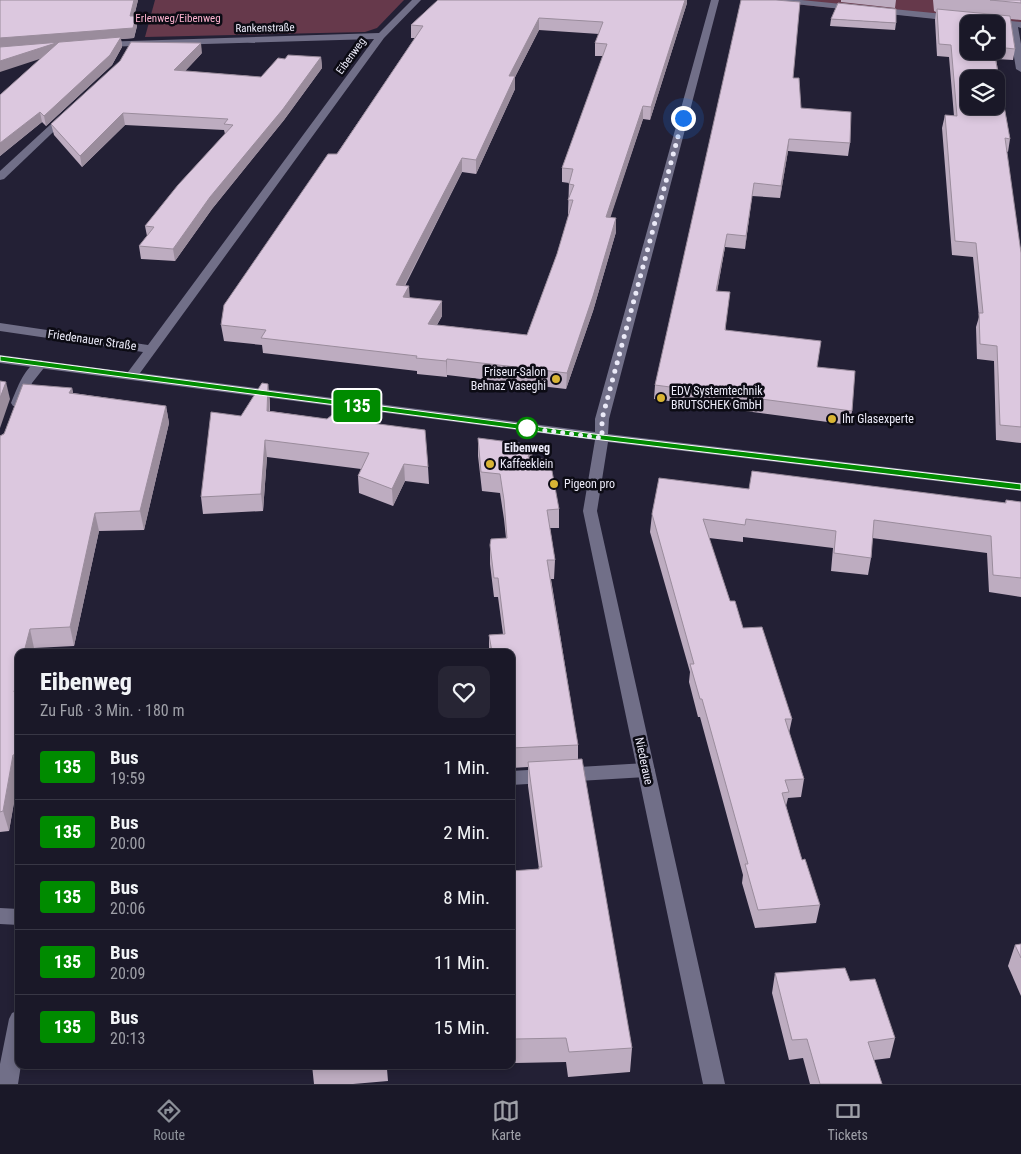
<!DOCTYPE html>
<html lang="de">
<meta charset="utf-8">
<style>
body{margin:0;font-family:"Roboto Condensed",sans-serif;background:#272534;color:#f1f3f6;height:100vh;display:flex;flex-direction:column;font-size:19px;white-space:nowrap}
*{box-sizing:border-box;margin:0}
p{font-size:16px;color:#9fa0a8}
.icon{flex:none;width:28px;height:28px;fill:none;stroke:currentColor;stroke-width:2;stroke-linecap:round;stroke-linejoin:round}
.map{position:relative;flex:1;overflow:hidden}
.details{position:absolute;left:15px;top:649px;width:500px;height:420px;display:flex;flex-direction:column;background:#1a1828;border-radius:10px;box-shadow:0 2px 8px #0003,0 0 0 1px #383745}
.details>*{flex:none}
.badge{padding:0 10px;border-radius:4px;font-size:18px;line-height:32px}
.tools{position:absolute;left:960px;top:15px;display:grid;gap:10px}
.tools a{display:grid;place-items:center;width:45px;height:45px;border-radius:10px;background:#1a1828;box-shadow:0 2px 8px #0003,0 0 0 1px #383745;font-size:25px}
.you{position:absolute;width:25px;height:25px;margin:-12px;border:4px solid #fff;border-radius:50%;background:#1a73e8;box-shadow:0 0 0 8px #1a73e833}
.map>.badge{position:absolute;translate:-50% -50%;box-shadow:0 0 0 2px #fff}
.round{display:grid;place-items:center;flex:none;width:52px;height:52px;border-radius:10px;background:#272534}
.overview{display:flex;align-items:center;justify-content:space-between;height:85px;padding:0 25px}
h1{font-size:24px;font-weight:800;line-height:38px}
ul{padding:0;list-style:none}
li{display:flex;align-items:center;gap:15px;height:65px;padding:0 25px;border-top:1px solid #383745}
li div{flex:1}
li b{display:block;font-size:19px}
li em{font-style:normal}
li .badge{min-width:55px;font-weight:700;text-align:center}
.tabs{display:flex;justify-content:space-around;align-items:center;height:70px;border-top:1px solid #383745;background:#1a1828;font-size:14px;color:#9fa0a8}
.tabs a{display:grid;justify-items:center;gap:2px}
.tabs .on{color:#8c9099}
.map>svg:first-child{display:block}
</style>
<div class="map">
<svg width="1021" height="1084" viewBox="0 0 1021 1084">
<rect width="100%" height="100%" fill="#232035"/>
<g fill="#66394b">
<polygon points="155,0 404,0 377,28 365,32 145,37"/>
<polygon points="755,0 1021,0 1021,27 990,24"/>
</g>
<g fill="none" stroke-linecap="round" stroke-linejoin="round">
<g fill="#716f88" fill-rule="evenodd">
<path d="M41,360L47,364L32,383L25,403L18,407L13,406L11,403C17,389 25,364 41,360Z"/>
<polygon points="646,763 652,765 655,770 652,775 646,777 511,785 511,771"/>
</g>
<g fill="#716f88" fill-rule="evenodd">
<polygon points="412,0 421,0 384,38 140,373 595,432 595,419 711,0 719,0 609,419 608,434 1021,483 1021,491 608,442 597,511 725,1084 703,1084 583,511 595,440 0,363 0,355 128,372 143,352 0,331 0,323 148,345 374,39 102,47 99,46 99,42 379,33"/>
<polygon points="772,0 801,0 954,15 958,18 954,21 776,2"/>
<polygon points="992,19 1021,22 1021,28 1018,27 1021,44 1021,72 1016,69 1009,26 989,24 989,20"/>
<polygon points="63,113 71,115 4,179 0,180 0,171"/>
<polygon points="0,908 19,909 19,925 0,924"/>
<polygon points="19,1010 19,1065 21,1065 18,1084 0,1084 0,1064 9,1019 12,1013"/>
</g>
</g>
<g fill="#bdacc0" fill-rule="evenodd">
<polygon points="138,0 134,16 137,26 134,38 121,39 122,47 112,65 46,126 42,122 0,156 0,95 40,59"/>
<path d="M438,0H687V3L650,120L643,119L610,217L616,232L593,311L566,389L447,375V377L417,374V371L263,353L262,345L224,341L221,325L415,38H411V25ZM539,30L599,34L595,43V56H603L562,168V182L569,183L568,214H569L557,254L527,335L437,325L442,316V301L409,298L405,286L462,172L476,174L515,89V77Z"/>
<polygon points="841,0 896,0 895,8 841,2"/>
<path d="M933,0H1021V20L1010,19L1015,49L1013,60L996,59L1010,139L1008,152L1006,151L1021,253V443L996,440L994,361L977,359L976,327L979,317L973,257L952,255L942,128L945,115L954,116L949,57L937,56L935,20L936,12L934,11ZM996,24V51H969Z"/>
<polygon points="831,19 896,23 895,30 830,26"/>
<polygon points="202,53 185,71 261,77 285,59 321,57 322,68 284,120 212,209 175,261 141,259 139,246 147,236 145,226 225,134 224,130 125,125 82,167 54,135 51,124"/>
<polygon points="793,78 801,108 850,143 848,156 788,151 780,198 752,196 745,249 725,247 717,291 726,330 817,367 852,411 850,425 654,399 655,385"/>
<polygon points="72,388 73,393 166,406 169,423 144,530 99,531 74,646 34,648 33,652 19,652 19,774 9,831 0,832 0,436"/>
<polygon points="270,400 270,411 327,419 348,420 428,467 429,484 405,481 393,506 359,493 358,476 361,469 267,457 263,511 203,514 201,497 241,416"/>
<polygon points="478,438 532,458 559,509 559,528 550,528 555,560 554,579 551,579 578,745 578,759 632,1048 630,1072 568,1077 566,1062 515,1063 515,1058 511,1058 511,871 539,869 528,786 528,767 511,768 511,652 489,652 489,635 503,634 498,597 494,597 490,564 490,545 506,538 504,519 500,493 482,491 478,456"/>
<polygon points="749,489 1005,503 1006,500 1021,502 1021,597 989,592 987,553 872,538 871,558 868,575 831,571 833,548 743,537 743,542 709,538 730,601 743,628 792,719 789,733 804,779 801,797 788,798 786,806 802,860 820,905 816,923 755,928 742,883 743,875 700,717 698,717 689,682 690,672 650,532 652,514"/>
<polygon points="1021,944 1021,996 1008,966 1015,945"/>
<polygon points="775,973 850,981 895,1038 890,1058 874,1060 882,1084 810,1084 803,1058 789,1060 772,993"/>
<polygon points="312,1065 433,1065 387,1069 388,1081 353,1084 314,1084"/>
</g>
<g fill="#9a8c9c">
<polygon points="134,0 138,0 132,26 130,16"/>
<polygon points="685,0 687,0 687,3 650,120 651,107"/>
<polygon points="136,16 137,26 134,38 121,39 122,47 112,65 46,126 44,116 61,52 0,72 0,38"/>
<polygon points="539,18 539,30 515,77 515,89 476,174 476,160 509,76"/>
<polygon points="201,43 202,53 176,81 174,70"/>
<polygon points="321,57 322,68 284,120 212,209 175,261 173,249 210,197"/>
<polygon points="643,106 643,119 606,231 606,217"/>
<polygon points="40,112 42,122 0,156 0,143"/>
<polygon points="123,113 125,125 82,167 80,156"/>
<polygon points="789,139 788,151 780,198 781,186"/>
<polygon points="462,158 462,172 397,300 396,285"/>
<polygon points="754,183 752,196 745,249 746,236"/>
<polygon points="616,218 616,232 593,311 566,389 567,373"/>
<polygon points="727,234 725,247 715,304 716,291"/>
<polygon points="409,286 410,301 403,297"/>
<polygon points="442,301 442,316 428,340 428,324"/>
<polygon points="447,359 447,377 446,361"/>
<polygon points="6,382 10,399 0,428 0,398"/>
<polygon points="268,384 270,400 268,427 267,411"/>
<polygon points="72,388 75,405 69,393"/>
<polygon points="166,406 169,423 144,530 140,511"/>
<polygon points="265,440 267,457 263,511 261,494"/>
<polygon points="533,445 532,463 528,457"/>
<polygon points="404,464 405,481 393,506 392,489"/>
<polygon points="95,513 99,531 74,646 70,627"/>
<polygon points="30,629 34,648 33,652 24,652"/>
<polygon points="19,674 19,709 14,692"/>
<polygon points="13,755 19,774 9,831 3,811"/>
</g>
<g fill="#dcc8df" stroke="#9a8c9c" fill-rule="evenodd">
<polygon points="0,0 134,0 130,16 136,16 133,28 0,38"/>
<path d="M438,0H685L651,107L643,106L606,217L616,218L593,296L567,373L447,359L446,361L416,358L417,356L261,338L266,330L221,325L224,305L328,154H337L423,26L411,25ZM539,18L603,22L595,43L607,44L562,168L573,169L569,184L574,185L568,200H573L557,254L527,335L428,324L442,301L403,297L409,286L396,285L462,158L476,160L515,76H509Z"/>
<polygon points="741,0 776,0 800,2 793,78 799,78 801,108 851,112 850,143 789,139 781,186 754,183 746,236 727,234 716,291 730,292 725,330 821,341 817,367 855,371 852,411 655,385"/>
<polygon points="990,0 1021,0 1021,3"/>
<polygon points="838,3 896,9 896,23 831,19"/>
<path d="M937,9L1010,16L1015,49L996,47V24H969V51H994L1010,139L1005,138L1021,253V427L1000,425L997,346L980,344L979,313H983L976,243L955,241L945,115L957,116L951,45L939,44ZM969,79H996V106H969Z"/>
<polygon points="121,37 110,55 44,116 40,112 0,143 0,95 59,42 0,61 0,47"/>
<polygon points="131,42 201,43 174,70 261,77 278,58 285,59 288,55 321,57 283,109 210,197 173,249 139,246 154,227 145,226 178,185 233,125 224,124 228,119 123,113 80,156 51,124 120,61"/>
<polygon points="0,381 6,382 0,398"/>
<polygon points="262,383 268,384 267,411 327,419 347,403 348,420 425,430 428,467 404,464 392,489 358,476 369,453 265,440 261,494 201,497 211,412 241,416"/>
<polygon points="23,384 72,388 69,393 166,406 140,511 95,513 70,627 30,629 24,652 19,652 19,674 14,692 19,692 19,754 13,755 3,811 0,812 0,436 4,434"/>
<polygon points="478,438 533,445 528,457 550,460 559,509 547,510 555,560 547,560 578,745 511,748 511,652 492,652 489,635 505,634 498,578 494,578 490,545 491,539 507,538 504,500 500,474 481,472"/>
<polygon points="752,471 1006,503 1006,500 1021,502 1021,578 993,575 991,536 874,520 871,558 834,553 836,531 746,519 745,525 703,519 730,601 735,601 743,628 762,627 792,719 785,719 804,779 785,780 789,792 782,793 802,860 805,859 820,905 758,910 745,864 748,864 702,699 700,699 690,664 694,664 652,514 659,478 749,489"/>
<polygon points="582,759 632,1048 569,1052 566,1038 515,1039 515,1034 511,1034 511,871 539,869 539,867 542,867 528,762"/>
<polygon points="1021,944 1021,958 1015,945"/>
<polygon points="845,968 850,981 875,979 895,1038 868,1042 882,1084 820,1084 807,1039 792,1040 775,973"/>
</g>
<polygon fill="#008b00" stroke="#fff" points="0,356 602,435 1021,484 1021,490 602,440 0,361"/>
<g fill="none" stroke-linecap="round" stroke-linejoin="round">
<polyline stroke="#ebeaf8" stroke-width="5" stroke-dasharray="0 9" points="527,428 602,438 602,419 683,118"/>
</g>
<g fill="#d8b434" stroke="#0c0b14" stroke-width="2">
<circle cx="556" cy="379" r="5"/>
<circle cx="661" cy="398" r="5"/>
<circle cx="832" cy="419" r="5"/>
<circle cx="490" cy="464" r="5"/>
<circle cx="554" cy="484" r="5"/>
</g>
<circle fill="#fff" stroke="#008b00" stroke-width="2.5" cx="527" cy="428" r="10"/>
<g text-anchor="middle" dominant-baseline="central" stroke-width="5" stroke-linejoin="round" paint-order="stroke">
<g font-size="11" fill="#fcb2ce" stroke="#0c0b14">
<text x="178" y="18">Erlenweg/Eibenweg</text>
</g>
<g font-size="11" fill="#ebeaf8" stroke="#0c0b14">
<text transform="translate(265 28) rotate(-1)">Rankenstraße</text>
<text transform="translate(351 56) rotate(-54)">Eibenweg</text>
</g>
<g font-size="12" fill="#ebeaf8" stroke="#0c0b14">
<text transform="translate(92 340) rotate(8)">Friedenauer Straße</text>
<text transform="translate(644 761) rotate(78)">Niederaue</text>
</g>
<g font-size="12" fill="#ebeaf8" stroke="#0c0b14" text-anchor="start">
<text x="546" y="372" text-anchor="end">Friseur-Salon<tspan x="546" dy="14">Behnaz Vaseghi</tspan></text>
<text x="671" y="391">EDV Systemtechnik<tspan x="671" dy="14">BRUTSCHEK GmbH</tspan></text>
<text x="842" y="419">Ihr Glasexperte</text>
<text x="500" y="464">Kaffeeklein</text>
<text x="564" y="484">Pigeon pro</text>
</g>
<g font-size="12" font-weight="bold" fill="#ebeaf8" stroke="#0c0b14">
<text x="527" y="448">Eibenweg</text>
</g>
</g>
</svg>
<div class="tools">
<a><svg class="icon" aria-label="locate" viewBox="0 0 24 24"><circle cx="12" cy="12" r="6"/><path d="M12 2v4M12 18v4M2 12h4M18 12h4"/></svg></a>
<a><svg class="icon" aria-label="layers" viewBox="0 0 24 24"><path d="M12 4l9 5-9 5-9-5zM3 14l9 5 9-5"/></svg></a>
</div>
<div class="you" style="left:683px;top:118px"></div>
<b class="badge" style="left:357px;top:406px;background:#008b00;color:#fff">135</b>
<section class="details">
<div class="overview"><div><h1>Eibenweg</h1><p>Zu Fuß · 3 Min. · 180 m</p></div><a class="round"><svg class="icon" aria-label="heart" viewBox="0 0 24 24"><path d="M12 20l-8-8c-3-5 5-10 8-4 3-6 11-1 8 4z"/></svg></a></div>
<ul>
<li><span class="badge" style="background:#008b00;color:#fff">135</span><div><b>Bus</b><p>19:59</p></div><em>1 Min.</em></li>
<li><span class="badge" style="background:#008b00;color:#fff">135</span><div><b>Bus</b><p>20:00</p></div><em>2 Min.</em></li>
<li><span class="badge" style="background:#008b00;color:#fff">135</span><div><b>Bus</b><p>20:06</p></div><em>8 Min.</em></li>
<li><span class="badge" style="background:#008b00;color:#fff">135</span><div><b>Bus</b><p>20:09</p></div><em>11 Min.</em></li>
<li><span class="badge" style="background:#008b00;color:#fff">135</span><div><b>Bus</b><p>20:13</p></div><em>15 Min.</em></li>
</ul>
</section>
</div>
<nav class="tabs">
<a class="on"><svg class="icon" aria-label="directions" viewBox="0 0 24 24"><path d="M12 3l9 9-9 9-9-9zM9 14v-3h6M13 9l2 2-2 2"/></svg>Route</a>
<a><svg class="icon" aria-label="map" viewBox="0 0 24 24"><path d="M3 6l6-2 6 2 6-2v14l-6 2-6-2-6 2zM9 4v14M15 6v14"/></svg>Karte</a>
<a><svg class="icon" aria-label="tickets" viewBox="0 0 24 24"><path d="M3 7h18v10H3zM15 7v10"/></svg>Tickets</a>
</nav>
